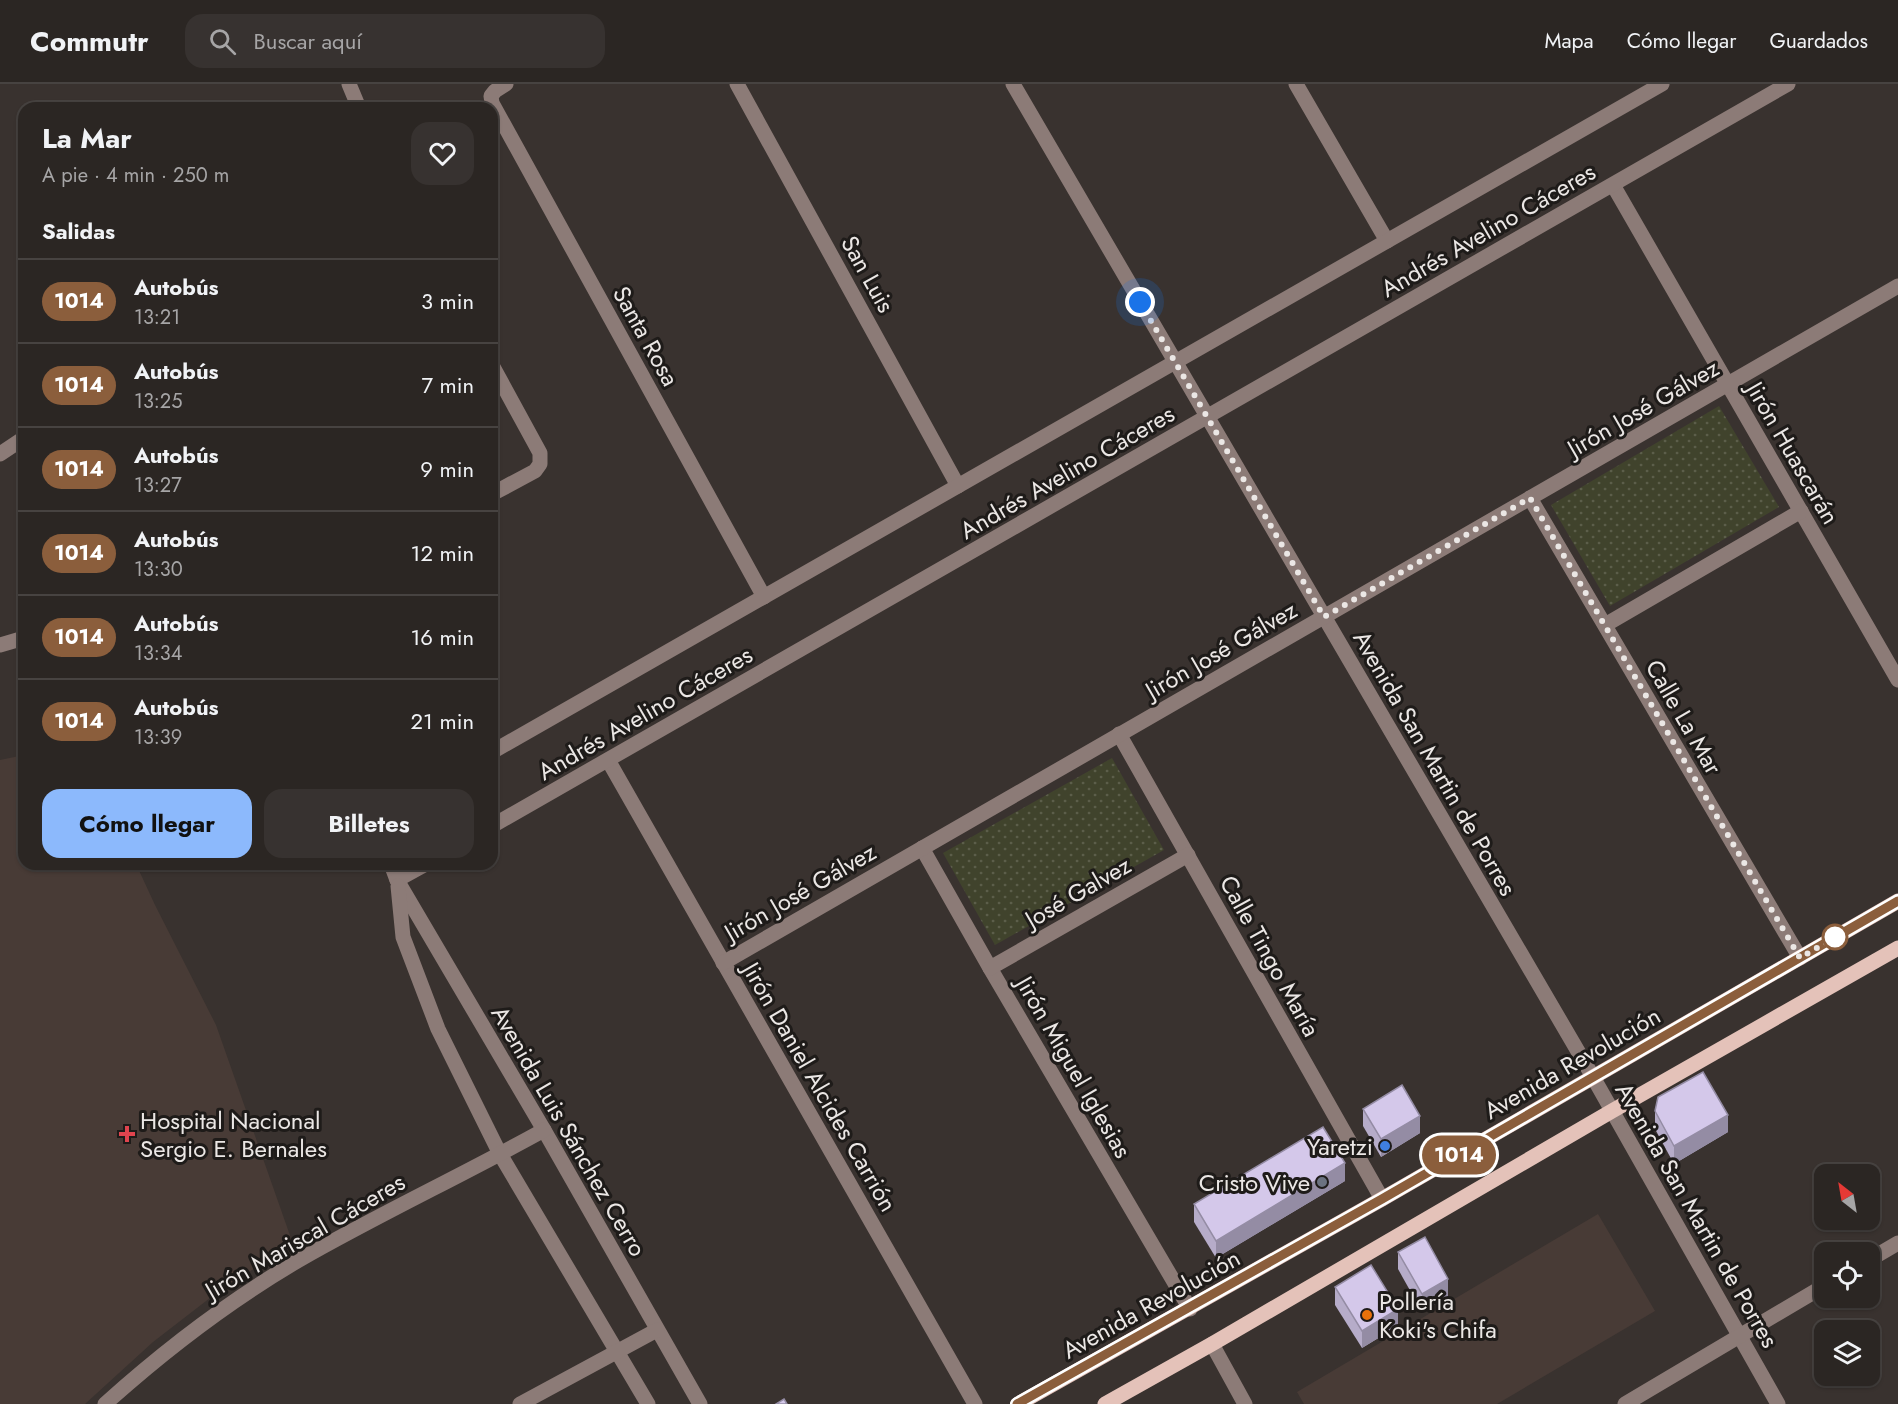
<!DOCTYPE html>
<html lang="es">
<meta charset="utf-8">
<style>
body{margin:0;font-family:Jost,sans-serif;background:#373230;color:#f1f3f6;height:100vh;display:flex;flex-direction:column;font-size:22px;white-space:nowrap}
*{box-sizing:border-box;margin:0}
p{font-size:20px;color:#a6a5a6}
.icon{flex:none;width:33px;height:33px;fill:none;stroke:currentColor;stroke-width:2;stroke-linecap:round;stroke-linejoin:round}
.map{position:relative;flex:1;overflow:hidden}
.panel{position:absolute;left:18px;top:18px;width:480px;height:768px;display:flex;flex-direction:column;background:#2b2623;border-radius:18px;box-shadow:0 2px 4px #0004,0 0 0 2px #474341}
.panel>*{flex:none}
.badge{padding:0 12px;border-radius:20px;font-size:21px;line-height:39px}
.needle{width:39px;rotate:329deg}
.controls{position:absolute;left:1814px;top:1080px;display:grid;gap:12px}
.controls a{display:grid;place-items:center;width:66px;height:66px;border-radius:12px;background:#2b2623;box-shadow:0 2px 4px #0004,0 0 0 2px #474341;font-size:30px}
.you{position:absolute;width:30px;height:30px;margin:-15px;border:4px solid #fff;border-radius:50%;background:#1a73e8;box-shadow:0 0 0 9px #1a73e833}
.map>.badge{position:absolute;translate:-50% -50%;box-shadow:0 0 0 3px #fff}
h2{padding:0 24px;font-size:22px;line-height:54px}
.round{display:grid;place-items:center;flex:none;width:63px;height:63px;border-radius:18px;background:#373230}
.overview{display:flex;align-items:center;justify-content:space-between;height:102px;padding:0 24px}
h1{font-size:28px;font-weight:700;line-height:45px}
.action{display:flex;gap:12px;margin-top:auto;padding:12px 24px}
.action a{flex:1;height:69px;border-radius:18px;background:#8cb9fc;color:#111;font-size:24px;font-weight:700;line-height:69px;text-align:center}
.action a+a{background:#373230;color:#f1f3f6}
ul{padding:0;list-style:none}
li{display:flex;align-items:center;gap:18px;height:84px;padding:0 24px;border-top:2px solid #474341}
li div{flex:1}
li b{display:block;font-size:22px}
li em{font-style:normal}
li .badge{min-width:66px;font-weight:700;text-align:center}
header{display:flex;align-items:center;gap:36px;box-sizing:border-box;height:84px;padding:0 30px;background:#2b2623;border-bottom:2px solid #474341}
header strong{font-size:28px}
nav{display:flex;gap:33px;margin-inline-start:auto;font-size:21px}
.search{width:420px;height:54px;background:#373230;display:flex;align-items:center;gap:15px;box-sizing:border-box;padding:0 21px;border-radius:18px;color:#a6a5a6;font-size:22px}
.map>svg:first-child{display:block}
</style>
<header>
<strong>Commutr</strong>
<div class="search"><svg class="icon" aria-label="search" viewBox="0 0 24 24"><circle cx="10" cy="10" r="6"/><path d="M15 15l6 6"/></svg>Buscar aquí</div>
<nav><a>Mapa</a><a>Cómo llegar</a><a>Guardados</a></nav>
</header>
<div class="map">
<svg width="1898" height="1320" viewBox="0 0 1898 1320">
<defs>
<pattern id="park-dots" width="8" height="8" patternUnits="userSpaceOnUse" patternTransform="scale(1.5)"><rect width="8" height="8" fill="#40432c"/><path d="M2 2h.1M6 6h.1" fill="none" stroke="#5c5e4a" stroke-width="1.8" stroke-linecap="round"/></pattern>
</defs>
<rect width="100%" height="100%" fill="#39322f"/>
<g fill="#483b36">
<polygon points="24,671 24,780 136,780 155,821 216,941 293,1160 219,1207 153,1258 85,1320 0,1320 0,676"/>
<polygon points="1598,1130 1655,1227 1497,1320 1304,1320 1297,1308"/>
</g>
<g fill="url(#park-dots)">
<polygon points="1719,322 1779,423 1610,522 1551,421"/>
<polygon points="1112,674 1164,766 995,861 943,769"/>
</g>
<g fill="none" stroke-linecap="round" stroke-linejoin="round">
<g stroke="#8c7b77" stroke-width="15">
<polyline points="349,0 359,24"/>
<polyline points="506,0 495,7 491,12 492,19 764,513"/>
<polyline points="737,0 958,402"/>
<polyline points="1013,0 1593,993 1778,1320"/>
<polyline points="1296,0 1387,157"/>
<polyline points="1613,101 1898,596"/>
<polyline points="492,281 540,369 540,380 535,387 492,410"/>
<polyline points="0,370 24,354"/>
<polyline points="1530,414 1800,874"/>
<polyline points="1605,541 1801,427"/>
<polyline points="0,561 24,554"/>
<polyline points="1119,650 1382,1115"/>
<polyline points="492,668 1662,0"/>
<polyline points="608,676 975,1320"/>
<polyline points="492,742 1788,0"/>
<polyline points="922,764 990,884 1190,1225"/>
<polyline points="391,780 397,796 544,1046 700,1320"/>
<polyline points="397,796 426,780"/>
<polyline points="398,802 403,853 438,945 500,1070 648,1320"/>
<polyline points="723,879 1898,202"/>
<polyline points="990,884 1188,771"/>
<polyline points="1869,1176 1898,1159"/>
<polyline points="1212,1260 1245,1320"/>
<path d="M105,1320C165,1266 229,1217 299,1176C379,1130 463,1091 544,1046"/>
<polyline points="520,1320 657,1246"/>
<polyline points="1625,1320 1824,1202"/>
</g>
<g stroke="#e4c2b9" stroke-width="15">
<polyline points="1018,1320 1382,1115 1898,817"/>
<polyline points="1105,1320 1212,1260 1612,1027 1898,864"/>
</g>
</g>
<g fill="#b6acc9">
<polygon points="1363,1025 1420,1049 1381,1073 1363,1042"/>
<polygon points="1655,1027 1728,1048 1674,1080 1655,1045"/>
<polygon points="1345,1097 1216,1174 1194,1138 1194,1120"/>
<polygon points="1398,1168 1448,1212 1422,1228 1398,1185"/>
<polygon points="1335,1203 1398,1242 1362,1264 1335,1221"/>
</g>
<g fill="#948ca4">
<polygon points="1728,1031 1728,1048 1674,1080 1674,1062"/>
<polygon points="1420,1032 1420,1049 1381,1073 1381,1055"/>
<polygon points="1345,1079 1345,1097 1216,1174 1216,1157"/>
<polygon points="1448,1195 1448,1212 1422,1228 1422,1210"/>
<polygon points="1398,1225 1398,1242 1362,1264 1362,1247"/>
</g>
<g fill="#d4c8ea" stroke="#948ca4" stroke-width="1.5">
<polygon points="1703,988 1728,1031 1674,1062 1655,1027 1658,1013"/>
<polygon points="1402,1001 1420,1032 1381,1055 1363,1025"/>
<polygon points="1323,1043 1345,1079 1216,1157 1194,1120"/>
<polygon points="1425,1153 1448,1195 1422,1210 1398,1168"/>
<polygon points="1371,1181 1398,1225 1362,1247 1335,1203"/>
<polygon points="784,1315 787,1320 776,1320"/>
</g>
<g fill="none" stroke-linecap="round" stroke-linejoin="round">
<defs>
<polyline id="line" points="1017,1320 1382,1115 1898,817"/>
</defs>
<use href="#line" stroke="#fff" stroke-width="14"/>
<use href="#line" stroke="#8b5e3c" stroke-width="9"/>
<polyline stroke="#ebe7e5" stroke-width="6" stroke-dasharray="0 10.8" points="1140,218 1324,533 1530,414 1800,874 1839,851 1835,853"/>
</g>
<circle fill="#fff" stroke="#8b5e3c" stroke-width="3" cx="1835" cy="853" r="12"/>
<path fill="#e0444e" stroke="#1e1b19" stroke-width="2" d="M124 1041h6v6h6v6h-6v6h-6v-6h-6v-6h6z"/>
<circle fill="#3f7fe0" stroke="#1e1b19" stroke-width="2" cx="1385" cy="1062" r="6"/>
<circle fill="#6b7280" stroke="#1e1b19" stroke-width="2" cx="1322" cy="1098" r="6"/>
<circle fill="#e8710a" stroke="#1e1b19" stroke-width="2" cx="1367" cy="1231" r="6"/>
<g text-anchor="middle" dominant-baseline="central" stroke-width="6" stroke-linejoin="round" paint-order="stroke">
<g font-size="24" fill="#ebe7e5" stroke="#1e1b19">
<text transform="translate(1488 146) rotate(-30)">Andrés Avelino Cáceres</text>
<text transform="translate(868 190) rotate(61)">San Luis</text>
<text transform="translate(646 252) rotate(61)">Santa Rosa</text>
<text transform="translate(1643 324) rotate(-30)">Jirón José Gálvez</text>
<text transform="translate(1793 369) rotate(60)">Jirón Huascarán</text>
<text transform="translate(1067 388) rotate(-30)">Andrés Avelino Cáceres</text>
<text transform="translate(1221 566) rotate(-30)">Jirón José Gálvez</text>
<text transform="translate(645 629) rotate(-30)">Andrés Avelino Cáceres</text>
<text transform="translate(1684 633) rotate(60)">Calle La Mar</text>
<text transform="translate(1435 679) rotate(60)">Avenida San Martin de Porres</text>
<text transform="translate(800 808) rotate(-30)">Jirón José Gálvez</text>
<text transform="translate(1078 808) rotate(-30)">José Galvez</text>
<text transform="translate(1270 872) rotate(61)">Calle Tingo María</text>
<text transform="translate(1572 979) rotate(-30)">Avenida Revolución</text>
<text transform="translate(1074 983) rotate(60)">Jirón Miguel Iglesias</text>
<text transform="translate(820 1003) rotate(60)">Jirón Daniel Alcides Carrión</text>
<text transform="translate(569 1047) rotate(60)">Avenida Luis Sánchez Cerro</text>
<text transform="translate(1697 1131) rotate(60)">Avenida San Martin de Porres</text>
<text transform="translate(305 1152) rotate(-30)">Jirón Mariscal Cáceres</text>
<text transform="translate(1151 1220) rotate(-29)">Avenida Revolución</text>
</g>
<g font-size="24" fill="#ebe7e5" stroke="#1e1b19" text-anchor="start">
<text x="140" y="1036">Hospital Nacional<tspan x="140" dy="28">Sergio E. Bernales</tspan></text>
<text x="1373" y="1062" text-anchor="end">Yaretzi</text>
<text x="1310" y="1098" text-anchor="end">Cristo Vive</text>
<text x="1379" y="1217">Pollería<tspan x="1379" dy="28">Koki's Chifa</tspan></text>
</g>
</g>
</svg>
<div class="controls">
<a><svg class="needle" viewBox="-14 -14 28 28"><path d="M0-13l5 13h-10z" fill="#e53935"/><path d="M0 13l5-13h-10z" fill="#a6a5a6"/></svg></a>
<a><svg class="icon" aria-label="locate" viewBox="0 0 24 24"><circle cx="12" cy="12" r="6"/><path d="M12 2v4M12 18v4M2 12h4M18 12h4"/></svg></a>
<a><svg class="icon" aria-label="layers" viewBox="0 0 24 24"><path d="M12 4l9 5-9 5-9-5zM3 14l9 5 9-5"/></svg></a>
</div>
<div class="you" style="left:1140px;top:218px"></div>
<b class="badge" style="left:1459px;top:1071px;background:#8b5e3c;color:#fff">1014</b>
<section class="panel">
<div class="overview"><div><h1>La Mar</h1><p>A pie · 4 min · 250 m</p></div><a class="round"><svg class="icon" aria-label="heart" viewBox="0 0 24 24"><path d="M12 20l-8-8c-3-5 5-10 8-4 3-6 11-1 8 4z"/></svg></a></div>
<h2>Salidas</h2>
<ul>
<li><span class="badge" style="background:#8b5e3c;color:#fff">1014</span><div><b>Autobús</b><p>13:21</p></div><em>3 min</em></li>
<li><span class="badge" style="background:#8b5e3c;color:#fff">1014</span><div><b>Autobús</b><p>13:25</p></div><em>7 min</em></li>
<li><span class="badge" style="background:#8b5e3c;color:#fff">1014</span><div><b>Autobús</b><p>13:27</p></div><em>9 min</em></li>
<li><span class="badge" style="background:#8b5e3c;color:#fff">1014</span><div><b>Autobús</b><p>13:30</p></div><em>12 min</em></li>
<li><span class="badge" style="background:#8b5e3c;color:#fff">1014</span><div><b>Autobús</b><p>13:34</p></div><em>16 min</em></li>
<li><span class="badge" style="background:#8b5e3c;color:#fff">1014</span><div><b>Autobús</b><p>13:39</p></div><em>21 min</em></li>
</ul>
<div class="action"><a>Cómo llegar</a><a>Billetes</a></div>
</section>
</div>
